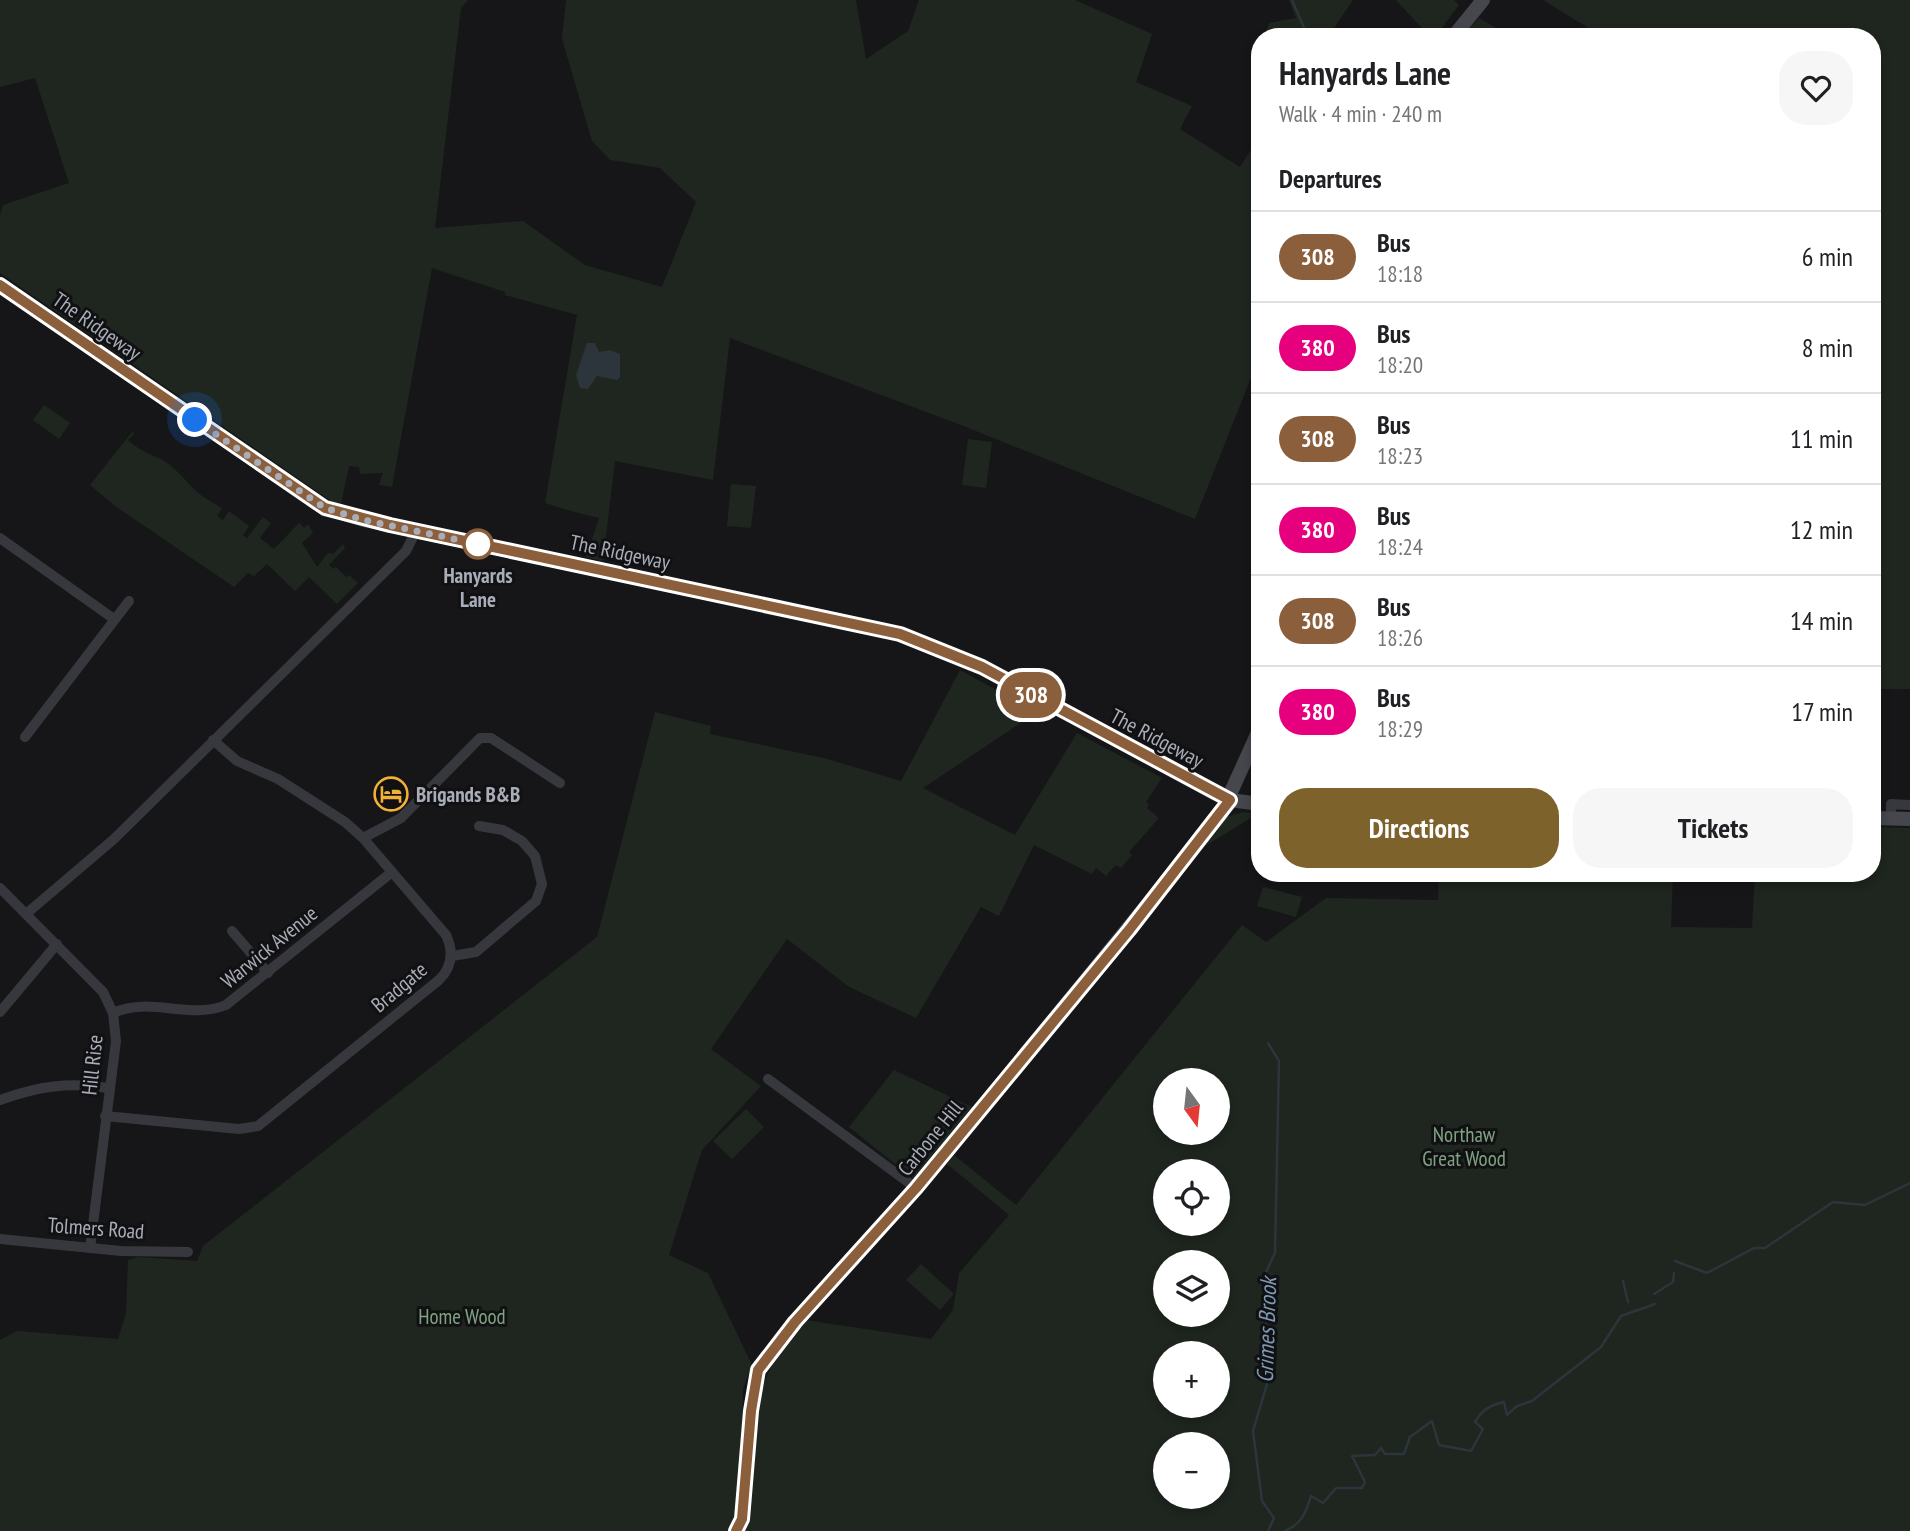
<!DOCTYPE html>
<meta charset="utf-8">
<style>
body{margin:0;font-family:"PT Sans Narrow",sans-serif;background:#f6f6f6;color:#202124;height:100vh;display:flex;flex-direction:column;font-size:26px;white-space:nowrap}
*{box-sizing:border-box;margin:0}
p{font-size:23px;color:#757577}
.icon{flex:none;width:38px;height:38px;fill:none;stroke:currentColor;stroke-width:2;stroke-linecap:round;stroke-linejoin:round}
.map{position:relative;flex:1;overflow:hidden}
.drawer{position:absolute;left:1251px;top:28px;width:630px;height:854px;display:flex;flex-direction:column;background:#fff;border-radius:28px;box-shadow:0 4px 10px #0003}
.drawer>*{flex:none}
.badge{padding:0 14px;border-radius:23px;font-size:24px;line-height:46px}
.needle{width:46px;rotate:165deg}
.fabs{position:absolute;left:1153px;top:1068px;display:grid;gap:14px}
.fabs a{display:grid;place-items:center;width:77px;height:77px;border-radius:50%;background:#fff;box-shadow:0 4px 10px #0003;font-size:35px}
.you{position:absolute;width:35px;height:35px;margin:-18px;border:5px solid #fff;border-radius:50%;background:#1a73e8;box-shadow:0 0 0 10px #1a73e833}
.map>.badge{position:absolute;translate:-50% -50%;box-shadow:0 0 0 4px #fff}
h2{padding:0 28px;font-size:26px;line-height:63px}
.round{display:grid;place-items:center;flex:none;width:74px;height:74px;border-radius:28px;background:#f6f6f6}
.headline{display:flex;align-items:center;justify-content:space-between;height:119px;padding:0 28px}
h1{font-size:33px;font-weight:800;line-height:52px}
.action{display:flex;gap:14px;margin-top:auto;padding:14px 28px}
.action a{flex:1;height:80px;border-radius:28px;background:#7e622b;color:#fff;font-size:28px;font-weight:800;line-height:80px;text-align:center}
.action a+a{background:#f6f6f6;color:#202124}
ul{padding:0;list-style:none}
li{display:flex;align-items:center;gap:21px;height:91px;padding:0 28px;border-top:2px solid #e0e0e0}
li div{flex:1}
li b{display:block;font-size:26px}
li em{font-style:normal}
li .badge{min-width:77px;font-weight:700;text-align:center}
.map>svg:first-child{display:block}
</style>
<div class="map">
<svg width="1910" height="1531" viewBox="0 0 1910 1531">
<rect width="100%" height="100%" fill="#161618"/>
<g fill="#1e261f" fill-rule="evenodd">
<path d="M0,0H468L461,8L435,228L523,221L585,265L662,287L696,202L660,168L610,160L592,141L562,39L566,0H856L866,59L908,31L919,0H1075L1152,34L1136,82L1192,106L1180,129L1240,167L1260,135V355L1195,519L966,427L730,338L713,480L615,461L603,561L586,557L599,518C580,514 564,509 545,503L577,315L505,295V292L432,268L392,487L379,485L383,473L360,474L359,467L349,466L341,504L331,501L0,273V215L3,205L69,183L35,78L0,87Z"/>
<polygon points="1289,0 1353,0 1328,37 1264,37 1269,23 1296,18"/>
<polygon points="1396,0 1454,0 1459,5 1435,37 1430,37"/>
<polygon points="1543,0 1910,0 1910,689 1873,689 1872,37 1592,37 1595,32"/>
<polygon points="1479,18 1512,37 1462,37"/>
<polygon points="44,405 70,423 59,439 33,420"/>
<path d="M132,432L134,434L128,440C140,452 153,454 164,461C176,469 184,478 190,485C197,494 212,502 222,508L217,516L223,520L229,511L249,526L243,535L247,538L263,517L271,523L260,538L274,549L299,523L304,528L308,524L313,533L302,543L317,567L328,553L333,554L343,544L345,548L329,565L333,569L336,567L346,577L349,575L358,583L337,604L309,577L295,591L267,564L254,576L248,573L234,587L115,506L90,485Z"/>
<polygon points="968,439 992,442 986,488 962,485"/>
<polygon points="731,484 756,486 751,528 727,526"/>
<path d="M960,670L1037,712L923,788L1015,835L1077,733L1162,778L1146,802L1149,804L1147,808L1159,818L1129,852L1132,855L1121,868L1116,865L1106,876L1096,868L1092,874L1034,845L999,916L981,907L916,1018L849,987L787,939L711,1049L761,1086L702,1150L669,1255L708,1273L752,1365L743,1389L742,1511L760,1392L773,1362L806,1320L931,1339L953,1310L959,1273L1009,1215L947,1164L954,1155L1016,1205L1242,925L1266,942L1326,898L1438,900L1439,873H1673L1671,927L1752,928L1755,873H1872L1873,827L1910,828V1531H0V1340L17,1331L118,1339L126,1313L128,1260L138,1257L197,1261L203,1246L597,937L655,712L711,726L710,734L824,758L901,781ZM1166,1080H1218V1132H1166ZM1166,1171H1218V1223H1166ZM1166,1262H1218V1314H1166ZM1166,1353H1218V1405H1166ZM1166,1444H1218V1496H1166Z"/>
<polygon points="1243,812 1259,813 1205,846 1226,817"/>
<polygon points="1263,887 1302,897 1296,917 1257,906"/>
<polygon points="894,1070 974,1108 914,1179 849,1127"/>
<polygon points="746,1109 764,1127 732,1159 713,1141"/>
<polygon points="921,1264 954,1294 940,1310 906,1280"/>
</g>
<polygon fill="#2c353c" points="587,343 595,343 599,352 610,350 620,354 620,377 617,380 597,376 588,389 580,388 576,375"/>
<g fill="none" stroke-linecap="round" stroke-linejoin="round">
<g stroke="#2c353c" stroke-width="2.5">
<polyline points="1292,0 1308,37"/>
<polyline points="1268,1043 1279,1061 1275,1253 1265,1274 1267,1384 1253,1431 1262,1501 1274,1518 1268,1531"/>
<polyline points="1675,1261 1707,1273 1754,1248 1765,1248 1833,1202 1865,1205 1910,1183"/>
<polyline points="1623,1281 1628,1302"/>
<polyline points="1654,1294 1673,1282 1674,1273"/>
<path d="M1285,1531C1302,1524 1306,1512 1311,1496L1323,1503L1336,1488H1362L1365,1482L1352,1456L1375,1455L1381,1448L1385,1454H1404L1410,1437L1432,1421L1439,1445L1471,1451L1483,1429L1475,1422C1482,1410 1490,1405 1504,1402L1507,1415L1517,1406L1532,1401L1601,1347L1621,1316L1655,1304"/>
</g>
</g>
<polygon fill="#404145" stroke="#303034" stroke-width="2" points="397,782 407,793 390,805 388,802 385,804 376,795 386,786 389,789"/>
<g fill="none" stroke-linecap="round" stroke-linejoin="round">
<g stroke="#37383d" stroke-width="10">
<polyline points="0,538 114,619"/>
<polyline points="25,737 129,601"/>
<polyline points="1891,818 1891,804 1910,805"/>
<polyline points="363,838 401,818 480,738 491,738 560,783"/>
<polyline points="0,888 103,992 113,1013 116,1041 90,1248"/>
<polyline points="26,914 114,839 406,551 416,531"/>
<polyline points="232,931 268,973"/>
<polyline points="452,956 476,952 536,901 542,884 535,856 522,841 503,830 479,826"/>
<polyline points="0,1012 57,944"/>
<path d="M113,1013C149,996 190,1020 226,1005L392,872"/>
<polyline points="768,1079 916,1188"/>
<path d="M0,1100C39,1086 68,1082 109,1088"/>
<path d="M105,1116L239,1129L258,1126L439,980C452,967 454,952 446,935L363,838L345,822L278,779L237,761L213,740"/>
<polyline points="0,1239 121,1251 188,1252"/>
</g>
<g stroke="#45474d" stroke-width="14">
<polyline points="1453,37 1483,0"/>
<polyline points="0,285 325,508 364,520 900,634 982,667 1214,793 1230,800 1260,804"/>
<polyline points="1872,818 1910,819"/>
<polyline points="736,1531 742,1519 751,1411 758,1370 795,1322 916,1188 1221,814 1260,728"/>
</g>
</g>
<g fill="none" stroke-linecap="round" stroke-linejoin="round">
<defs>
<polyline id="line" points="0,285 325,508 390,525 900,634 982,667 1230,800 1129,930 916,1188 795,1322 758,1370 751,1411 742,1519 736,1531"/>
</defs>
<use href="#line" stroke="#fff" stroke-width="16"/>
<use href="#line" stroke="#8b5e3c" stroke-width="10"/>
<polyline stroke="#a8adb8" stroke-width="7" stroke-dasharray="0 12.6" points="195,420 325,508 364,520 478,544"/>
</g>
<defs>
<symbol id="hotel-ring" viewBox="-11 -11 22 22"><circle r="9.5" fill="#111113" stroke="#f2b134" stroke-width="1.5"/><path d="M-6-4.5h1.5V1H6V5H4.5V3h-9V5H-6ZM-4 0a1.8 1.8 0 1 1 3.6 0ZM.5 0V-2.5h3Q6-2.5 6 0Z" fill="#f2b134"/></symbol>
</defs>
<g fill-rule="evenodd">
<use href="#hotel-ring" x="372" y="775" width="38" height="38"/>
</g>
<circle fill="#fff" stroke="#8b5e3c" stroke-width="3.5" cx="478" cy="544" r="14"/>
<g text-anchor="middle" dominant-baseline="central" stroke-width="6" stroke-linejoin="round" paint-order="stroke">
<g font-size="21" fill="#a8adb8" stroke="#111113">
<text transform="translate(97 326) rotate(35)">The Ridgeway</text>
<text transform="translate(620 552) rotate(12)">The Ridgeway</text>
<text transform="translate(1157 738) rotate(28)">The Ridgeway</text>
<text transform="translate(269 947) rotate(-39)">Warwick Avenue</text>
<text transform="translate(399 987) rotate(-40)">Bradgate</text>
<text transform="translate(92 1065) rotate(-84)">Hill Rise</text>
<text transform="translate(930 1138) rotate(-51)">Carbone Hill</text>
<text transform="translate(96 1228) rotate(4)">Tolmers Road</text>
</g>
<g font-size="21" font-weight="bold" fill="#a8adb8" stroke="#111113">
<text x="478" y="575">Hanyards<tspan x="478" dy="24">Lane</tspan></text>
</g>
<g font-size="21" font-weight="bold" fill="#a8adb8" stroke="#111113" text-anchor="start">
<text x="416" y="794">Brigands B&amp;B</text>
</g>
<g font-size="21" fill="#7fa381" stroke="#111113">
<text x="1464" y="1134">Northaw<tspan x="1464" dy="24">Great Wood</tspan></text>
<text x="462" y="1316">Home Wood</text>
</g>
<g font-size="23" font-style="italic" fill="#7f9bb3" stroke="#111113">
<text transform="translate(1266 1330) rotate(-88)">Grimes Brook</text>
</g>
</g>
</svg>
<div class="fabs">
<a><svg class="needle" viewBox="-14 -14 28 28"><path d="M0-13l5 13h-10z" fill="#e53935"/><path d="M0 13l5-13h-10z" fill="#757577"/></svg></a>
<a><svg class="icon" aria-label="locate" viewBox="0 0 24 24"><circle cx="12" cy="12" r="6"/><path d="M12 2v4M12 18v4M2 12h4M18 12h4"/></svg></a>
<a><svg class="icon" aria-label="layers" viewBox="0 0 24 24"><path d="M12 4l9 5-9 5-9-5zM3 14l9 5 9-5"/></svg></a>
<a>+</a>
<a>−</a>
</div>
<div class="you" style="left:195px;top:420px"></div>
<b class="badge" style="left:1031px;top:695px;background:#8b5e3c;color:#fff">308</b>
<section class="drawer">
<div class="headline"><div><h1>Hanyards Lane</h1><p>Walk · 4 min · 240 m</p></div><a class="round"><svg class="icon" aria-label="heart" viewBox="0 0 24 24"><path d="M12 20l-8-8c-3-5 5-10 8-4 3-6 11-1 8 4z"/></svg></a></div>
<h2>Departures</h2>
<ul>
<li><span class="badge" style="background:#8b5e3c;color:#fff">308</span><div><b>Bus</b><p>18:18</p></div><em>6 min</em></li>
<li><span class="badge" style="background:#e6007e;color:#fff">380</span><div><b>Bus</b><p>18:20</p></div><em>8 min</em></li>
<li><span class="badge" style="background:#8b5e3c;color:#fff">308</span><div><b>Bus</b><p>18:23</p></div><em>11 min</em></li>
<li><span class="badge" style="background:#e6007e;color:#fff">380</span><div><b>Bus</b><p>18:24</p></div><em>12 min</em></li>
<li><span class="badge" style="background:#8b5e3c;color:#fff">308</span><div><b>Bus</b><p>18:26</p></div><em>14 min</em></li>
<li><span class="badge" style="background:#e6007e;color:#fff">380</span><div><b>Bus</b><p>18:29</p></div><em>17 min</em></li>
</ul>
<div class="action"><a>Directions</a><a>Tickets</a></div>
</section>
</div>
